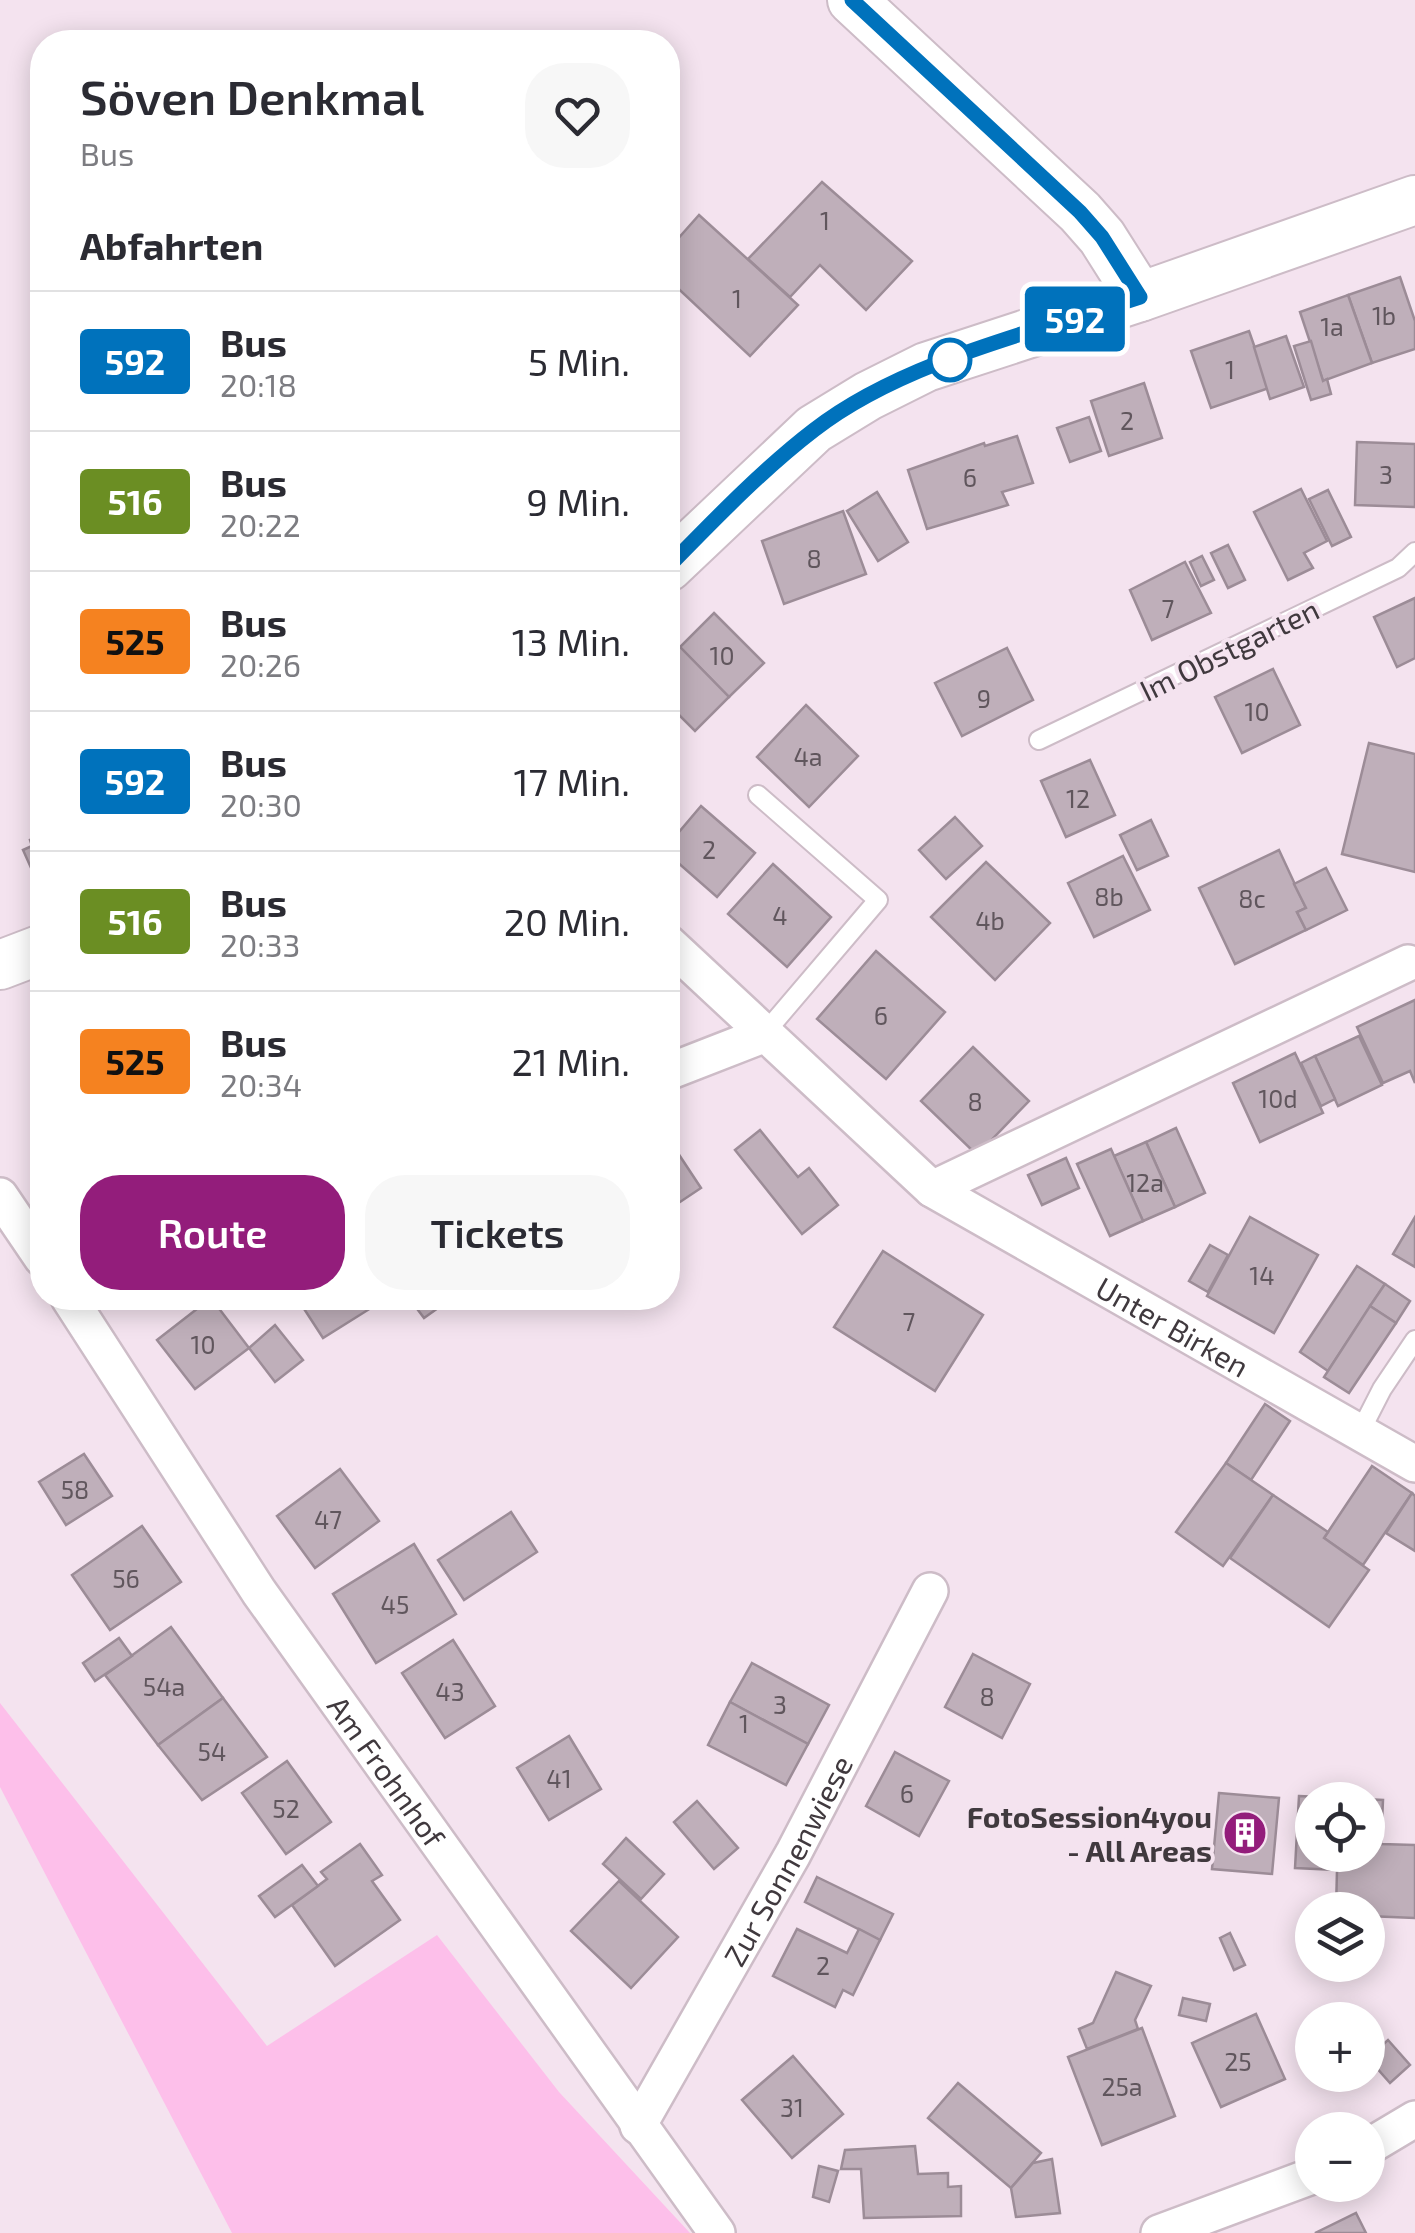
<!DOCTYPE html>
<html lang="de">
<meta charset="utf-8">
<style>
body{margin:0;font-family:"Exo 2",sans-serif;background:#f7f7f7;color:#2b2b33;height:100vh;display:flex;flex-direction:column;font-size:38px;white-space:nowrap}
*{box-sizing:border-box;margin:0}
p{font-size:32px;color:#7c7c81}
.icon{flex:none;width:55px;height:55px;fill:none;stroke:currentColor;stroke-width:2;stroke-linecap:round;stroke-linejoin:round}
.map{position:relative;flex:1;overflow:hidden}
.side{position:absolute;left:30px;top:30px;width:650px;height:1280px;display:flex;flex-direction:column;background:#fff;border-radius:40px;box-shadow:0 5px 25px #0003}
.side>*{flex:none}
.badge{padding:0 20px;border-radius:8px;font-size:35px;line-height:65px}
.buttons{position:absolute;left:1295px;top:1782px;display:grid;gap:20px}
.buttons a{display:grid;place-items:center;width:90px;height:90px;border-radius:50%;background:#fff;box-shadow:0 5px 25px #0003;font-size:50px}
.map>.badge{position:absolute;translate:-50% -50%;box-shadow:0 0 0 5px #fff}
h2{padding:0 50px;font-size:38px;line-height:90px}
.round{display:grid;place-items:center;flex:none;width:105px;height:105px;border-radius:40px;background:#f7f7f7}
.head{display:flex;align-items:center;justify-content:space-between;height:170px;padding:0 50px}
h1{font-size:48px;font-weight:600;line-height:75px}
.button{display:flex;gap:20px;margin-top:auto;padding:20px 50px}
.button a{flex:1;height:115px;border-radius:40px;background:#931d7b;color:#fff;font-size:40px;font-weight:600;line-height:115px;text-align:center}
.button a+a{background:#f7f7f7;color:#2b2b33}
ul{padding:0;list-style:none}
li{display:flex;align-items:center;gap:30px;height:140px;padding:0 50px;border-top:2px solid #e1e1e2}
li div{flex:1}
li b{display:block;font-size:38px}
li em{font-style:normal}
li .badge{min-width:110px;font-weight:700;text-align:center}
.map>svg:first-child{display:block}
</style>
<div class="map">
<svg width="1415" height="2233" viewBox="0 0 1415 2233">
<rect width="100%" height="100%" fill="#f4e3ef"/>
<polygon fill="#fdbfea" points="0,1703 267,2046 437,1935 559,2092 690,2233 232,2233 0,1787"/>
<g fill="#bfafba" stroke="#9c8c97" stroke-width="2.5" fill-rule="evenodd">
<polygon points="822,182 912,261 866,310 820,265 790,297 748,259"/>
<polygon points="699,215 798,305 750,356 668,279 668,250"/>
<polygon points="1400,277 1415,321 1415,349 1372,363 1348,295"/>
<polygon points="1348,295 1372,363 1323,381 1300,312"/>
<polygon points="1249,331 1269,388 1211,408 1191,351"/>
<polygon points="1286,336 1304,387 1270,399 1254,347"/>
<polygon points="1311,341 1323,381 1327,379 1331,394 1311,400 1294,346"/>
<polygon points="1144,383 1162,438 1109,456 1091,401"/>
<polygon points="1089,417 1101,451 1070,462 1057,428"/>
<polygon points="1017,436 1033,483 1002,492 1008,505 927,529 908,470 984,443 985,446"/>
<polygon points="1357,442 1415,444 1415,507 1355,505"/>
<polygon points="1301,489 1327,541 1304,553 1313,568 1288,580 1254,512"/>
<polygon points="1328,490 1351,537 1332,546 1309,499"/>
<polygon points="877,492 908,542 878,561 847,511"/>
<polygon points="843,511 866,574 784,604 762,541"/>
<polygon points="1228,545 1245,580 1228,588 1211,553"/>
<polygon points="1202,556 1214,580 1201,586 1190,562"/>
<polygon points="1185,562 1211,613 1152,640 1130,590"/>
<polygon points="1415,598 1415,658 1397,667 1374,617"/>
<polygon points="714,613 764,663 729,697 680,647"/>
<polygon points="680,647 729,697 695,731 668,704 668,659"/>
<polygon points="1007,648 1033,700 962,736 935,683"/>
<polygon points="1273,669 1300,725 1242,753 1215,697"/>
<polygon points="806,705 858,756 809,807 757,757"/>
<polygon points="1369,743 1415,754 1415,872 1342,854"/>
<polygon points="1090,760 1115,815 1066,837 1041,781"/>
<polygon points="701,806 755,853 717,897 668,854 668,845"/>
<polygon points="955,817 982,846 946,879 919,850"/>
<polygon points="1151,820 1168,856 1137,870 1120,835"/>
<polygon points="42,834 42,868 41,865 32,870 23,850 32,846 30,840"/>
<polygon points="1279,850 1306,908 1297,912 1306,930 1235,964 1199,888"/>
<polygon points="1123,856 1150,910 1094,937 1068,883"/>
<polygon points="986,862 1050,923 995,980 931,917"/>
<polygon points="773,864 831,917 787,967 728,914"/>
<polygon points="1326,868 1347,910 1306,930 1297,912 1306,908 1294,884"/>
<polygon points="876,951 945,1012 886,1079 817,1019"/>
<polygon points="1415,1000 1415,1083 1410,1071 1383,1083 1357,1027"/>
<polygon points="1359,1036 1382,1085 1338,1106 1315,1056"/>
<polygon points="973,1047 1029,1101 977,1155 921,1101"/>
<polygon points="1295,1053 1323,1113 1260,1142 1233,1083"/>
<polygon points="1315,1056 1335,1099 1321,1106 1301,1063"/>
<polygon points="1176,1128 1205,1193 1175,1207 1146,1142"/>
<polygon points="760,1130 798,1177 809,1168 838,1205 802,1234 735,1150"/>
<polygon points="668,1138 701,1188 668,1210"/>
<polygon points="1146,1142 1175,1207 1143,1221 1114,1156"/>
<polygon points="1111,1149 1143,1221 1110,1236 1077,1164"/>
<polygon points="1066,1158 1079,1188 1042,1205 1028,1175"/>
<polygon points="1250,1217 1318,1255 1274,1333 1207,1296"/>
<polygon points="1415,1217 1415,1267 1393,1254"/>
<polygon points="1210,1245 1228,1255 1208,1292 1189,1281"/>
<polygon points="883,1251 983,1315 935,1391 834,1327"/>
<polygon points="1357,1266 1385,1284 1328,1371 1300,1352"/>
<polygon points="1385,1284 1410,1301 1396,1323 1370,1306"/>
<polygon points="211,1298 249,1348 195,1389 157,1340"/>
<polygon points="297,1298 364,1298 371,1308 323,1338"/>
<polygon points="409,1298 452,1298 424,1318"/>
<polygon points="1370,1306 1396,1323 1349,1393 1324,1377"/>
<polygon points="275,1325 303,1360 275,1382 249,1348"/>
<polygon points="1265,1404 1290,1421 1251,1480 1226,1463"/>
<polygon points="84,1454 112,1496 66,1525 39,1482"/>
<polygon points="1226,1463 1273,1495 1223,1566 1176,1532"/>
<polygon points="1372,1466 1412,1493 1363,1565 1324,1538"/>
<polygon points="340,1469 379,1521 315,1568 277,1516"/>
<polygon points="1412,1493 1415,1496 1415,1551 1386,1533"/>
<polygon points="1273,1495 1328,1532 1324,1538 1369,1570 1329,1627 1230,1558"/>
<polygon points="511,1512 537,1552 464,1600 438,1560"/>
<polygon points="142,1526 181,1582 110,1630 72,1575"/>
<polygon points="414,1544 456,1614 376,1663 333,1594"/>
<polygon points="171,1627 223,1698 158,1745 105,1675"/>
<polygon points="119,1638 132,1656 95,1681 83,1663"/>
<polygon points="453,1640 495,1706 445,1738 402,1673"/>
<polygon points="973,1654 1030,1684 1002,1738 945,1707"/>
<polygon points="752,1663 829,1705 808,1744 730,1702"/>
<polygon points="223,1698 267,1757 202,1800 158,1745"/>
<polygon points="730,1702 808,1744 786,1785 708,1745"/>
<polygon points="569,1736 601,1789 549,1820 517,1768"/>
<polygon points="895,1752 949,1781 919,1836 866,1806"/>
<polygon points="287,1761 331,1822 286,1854 242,1793"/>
<polygon points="1219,1793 1279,1798 1272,1874 1212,1869"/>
<path d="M1299,1796L1383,1800L1381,1844L1415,1845V1918L1368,1916V1910H1336L1337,1870L1295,1868ZM1312,1800H1368V1855H1312Z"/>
<polygon points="697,1801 738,1848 714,1869 674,1822"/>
<polygon points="626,1838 664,1874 641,1899 603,1864"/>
<polygon points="360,1844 382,1875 372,1881 400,1920 335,1966 292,1905 327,1879 321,1872"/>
<polygon points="302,1865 318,1886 275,1917 259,1896"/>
<polygon points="817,1877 893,1914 880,1940 805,1902"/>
<polygon points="619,1881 678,1937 631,1988 571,1931"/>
<polygon points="797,1929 847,1953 859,1929 880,1940 853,1995 843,1990 835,2007 773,1976"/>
<polygon points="1230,1933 1245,1965 1234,1970 1220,1938"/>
<polygon points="1116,1972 1151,1986 1135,2020 1138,2029 1087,2049 1079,2029 1093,2023"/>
<polygon points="1183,1998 1210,2004 1206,2021 1179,2015"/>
<polygon points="1256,2014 1285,2079 1221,2107 1192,2043"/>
<polygon points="1142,2028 1175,2116 1102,2145 1068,2057"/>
<polygon points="1388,2040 1410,2065 1390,2083 1368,2058"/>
<polygon points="793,2056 843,2114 792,2158 742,2100"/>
<polygon points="958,2083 1041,2153 1011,2188 928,2118"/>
<polygon points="915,2146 918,2174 948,2173 948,2187 961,2186 961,2216 864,2218 861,2169 841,2169 845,2150"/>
<polygon points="1052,2159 1060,2213 1016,2217 1011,2188 1033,2163"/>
<polygon points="819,2166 838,2171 829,2202 813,2197"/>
<polygon points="1356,2213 1366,2233 1315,2233"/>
</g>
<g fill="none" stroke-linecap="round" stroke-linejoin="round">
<defs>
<g id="lane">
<polyline points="1039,740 1398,568 1415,552"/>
<polyline points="758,795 878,900 763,1035"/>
<polyline points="1360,1432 1382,1389 1415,1340"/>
</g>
<g id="street">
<path id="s1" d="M668,943L932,1189L1415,1464"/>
<polyline points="668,1072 763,1035"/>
<polyline points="932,1189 1408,963"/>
<polyline points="0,1196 42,1258"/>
<path id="s2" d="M69,1298L259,1592L717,2233"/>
<path id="s3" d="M638,2126L793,1854L930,1591"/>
<polyline points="1368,2147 1415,2119"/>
<polyline points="1159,2233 1312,2176"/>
</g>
<g id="secondary">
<polyline points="852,0 1080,212 1102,237 1140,297"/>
<polyline points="668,567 814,429 868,396 926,367 1140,297 1415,200"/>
<polyline points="0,965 42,949"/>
</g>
</defs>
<use href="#lane" stroke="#cdbcc7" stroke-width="22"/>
<use href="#street" stroke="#cdbcc7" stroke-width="40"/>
<use href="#secondary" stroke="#cdbcc7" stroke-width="52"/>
<use href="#lane" stroke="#fff" stroke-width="18"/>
<use href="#street" stroke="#fff" stroke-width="35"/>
<use href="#secondary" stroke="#fff" stroke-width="48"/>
</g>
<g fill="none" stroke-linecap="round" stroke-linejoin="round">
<defs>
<path id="line" d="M668,567C713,521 763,469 814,430C901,362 1036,331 1140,297L1102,237L1080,212L852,0"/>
</defs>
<use href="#line" stroke="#fff" stroke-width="22"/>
<use href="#line" stroke="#0072bc" stroke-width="15"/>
</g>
<defs>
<symbol id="building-disc" viewBox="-11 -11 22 22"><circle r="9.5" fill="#931d7b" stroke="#f4e3ef"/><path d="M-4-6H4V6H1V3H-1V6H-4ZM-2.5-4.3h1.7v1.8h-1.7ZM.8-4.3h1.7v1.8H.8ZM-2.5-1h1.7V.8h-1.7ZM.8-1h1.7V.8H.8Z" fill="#fff"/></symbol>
</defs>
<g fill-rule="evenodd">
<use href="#building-disc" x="1220" y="1808" width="50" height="50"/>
</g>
<circle fill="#fff" stroke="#0072bc" stroke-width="5" cx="950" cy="360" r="20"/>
<g text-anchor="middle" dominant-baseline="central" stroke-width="8" stroke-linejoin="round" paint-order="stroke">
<g font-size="25" fill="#60565d">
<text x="825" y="220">1</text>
<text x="737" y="298">1</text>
<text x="1384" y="315">1b</text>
<text x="1332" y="326">1a</text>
<text x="1230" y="369">1</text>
<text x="1127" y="420">2</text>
<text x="1386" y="474">3</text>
<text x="970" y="477">6</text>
<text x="814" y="558">8</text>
<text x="1168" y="608">7</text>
<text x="722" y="655">10</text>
<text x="984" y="698">9</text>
<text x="1257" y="711">10</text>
<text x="808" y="756">4a</text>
<text x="1078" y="798">12</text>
<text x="709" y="849">2</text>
<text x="1109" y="896">8b</text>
<text x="1252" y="898">8c</text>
<text x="780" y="915">4</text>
<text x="990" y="920">4b</text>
<text x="881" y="1015">6</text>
<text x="1278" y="1098">10d</text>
<text x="975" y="1101">8</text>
<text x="1145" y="1182">12a</text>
<text x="1262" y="1275">14</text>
<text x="909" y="1321">7</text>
<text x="203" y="1344">10</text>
<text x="75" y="1489">58</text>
<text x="328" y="1519">47</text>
<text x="126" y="1578">56</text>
<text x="395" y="1604">45</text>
<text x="164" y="1686">54a</text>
<text x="450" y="1691">43</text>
<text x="987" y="1696">8</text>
<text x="780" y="1704">3</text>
<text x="744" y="1723">1</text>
<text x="212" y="1751">54</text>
<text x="559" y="1778">41</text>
<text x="907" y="1793">6</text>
<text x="286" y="1808">52</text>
<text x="823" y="1965">2</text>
<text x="1238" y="2061">25</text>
<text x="1122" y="2086">25a</text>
<text x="792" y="2107">31</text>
</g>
<g font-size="30" fill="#40393e" stroke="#f4e3ef">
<text transform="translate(1229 649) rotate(-26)">Im Obstgarten</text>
<text stroke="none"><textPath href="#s1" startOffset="638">Unter Birken</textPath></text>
<text stroke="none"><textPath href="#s2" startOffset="570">Am Frohnhof</textPath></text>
<text stroke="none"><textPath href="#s3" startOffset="305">Zur Sonnenwiese</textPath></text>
</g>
<g font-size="30" font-weight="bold" fill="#40393e" stroke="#f4e3ef" text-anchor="end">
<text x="1212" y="1816">FotoSession4you<tspan x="1212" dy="34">- All Areas</tspan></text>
</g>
</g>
</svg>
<div class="buttons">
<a><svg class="icon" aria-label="locate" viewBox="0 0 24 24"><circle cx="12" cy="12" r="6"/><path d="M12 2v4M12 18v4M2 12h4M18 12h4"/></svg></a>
<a><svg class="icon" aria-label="layers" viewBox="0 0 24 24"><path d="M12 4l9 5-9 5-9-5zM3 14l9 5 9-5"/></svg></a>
<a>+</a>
<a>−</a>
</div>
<b class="badge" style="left:1075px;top:319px;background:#0072bc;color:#fff">592</b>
<section class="side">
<div class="head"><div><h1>Söven Denkmal</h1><p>Bus</p></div><a class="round"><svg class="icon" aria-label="heart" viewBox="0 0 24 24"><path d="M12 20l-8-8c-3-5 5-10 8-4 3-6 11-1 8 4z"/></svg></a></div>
<h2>Abfahrten</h2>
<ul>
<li><span class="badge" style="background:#0072bc;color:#fff">592</span><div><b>Bus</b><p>20:18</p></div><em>5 Min.</em></li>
<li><span class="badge" style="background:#6b8e23;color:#fff">516</span><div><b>Bus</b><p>20:22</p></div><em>9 Min.</em></li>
<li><span class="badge" style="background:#f58220;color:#111">525</span><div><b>Bus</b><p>20:26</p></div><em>13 Min.</em></li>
<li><span class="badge" style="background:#0072bc;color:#fff">592</span><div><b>Bus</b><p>20:30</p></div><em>17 Min.</em></li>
<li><span class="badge" style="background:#6b8e23;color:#fff">516</span><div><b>Bus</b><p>20:33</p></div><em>20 Min.</em></li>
<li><span class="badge" style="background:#f58220;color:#111">525</span><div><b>Bus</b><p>20:34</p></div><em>21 Min.</em></li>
</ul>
<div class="button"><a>Route</a><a>Tickets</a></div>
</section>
</div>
